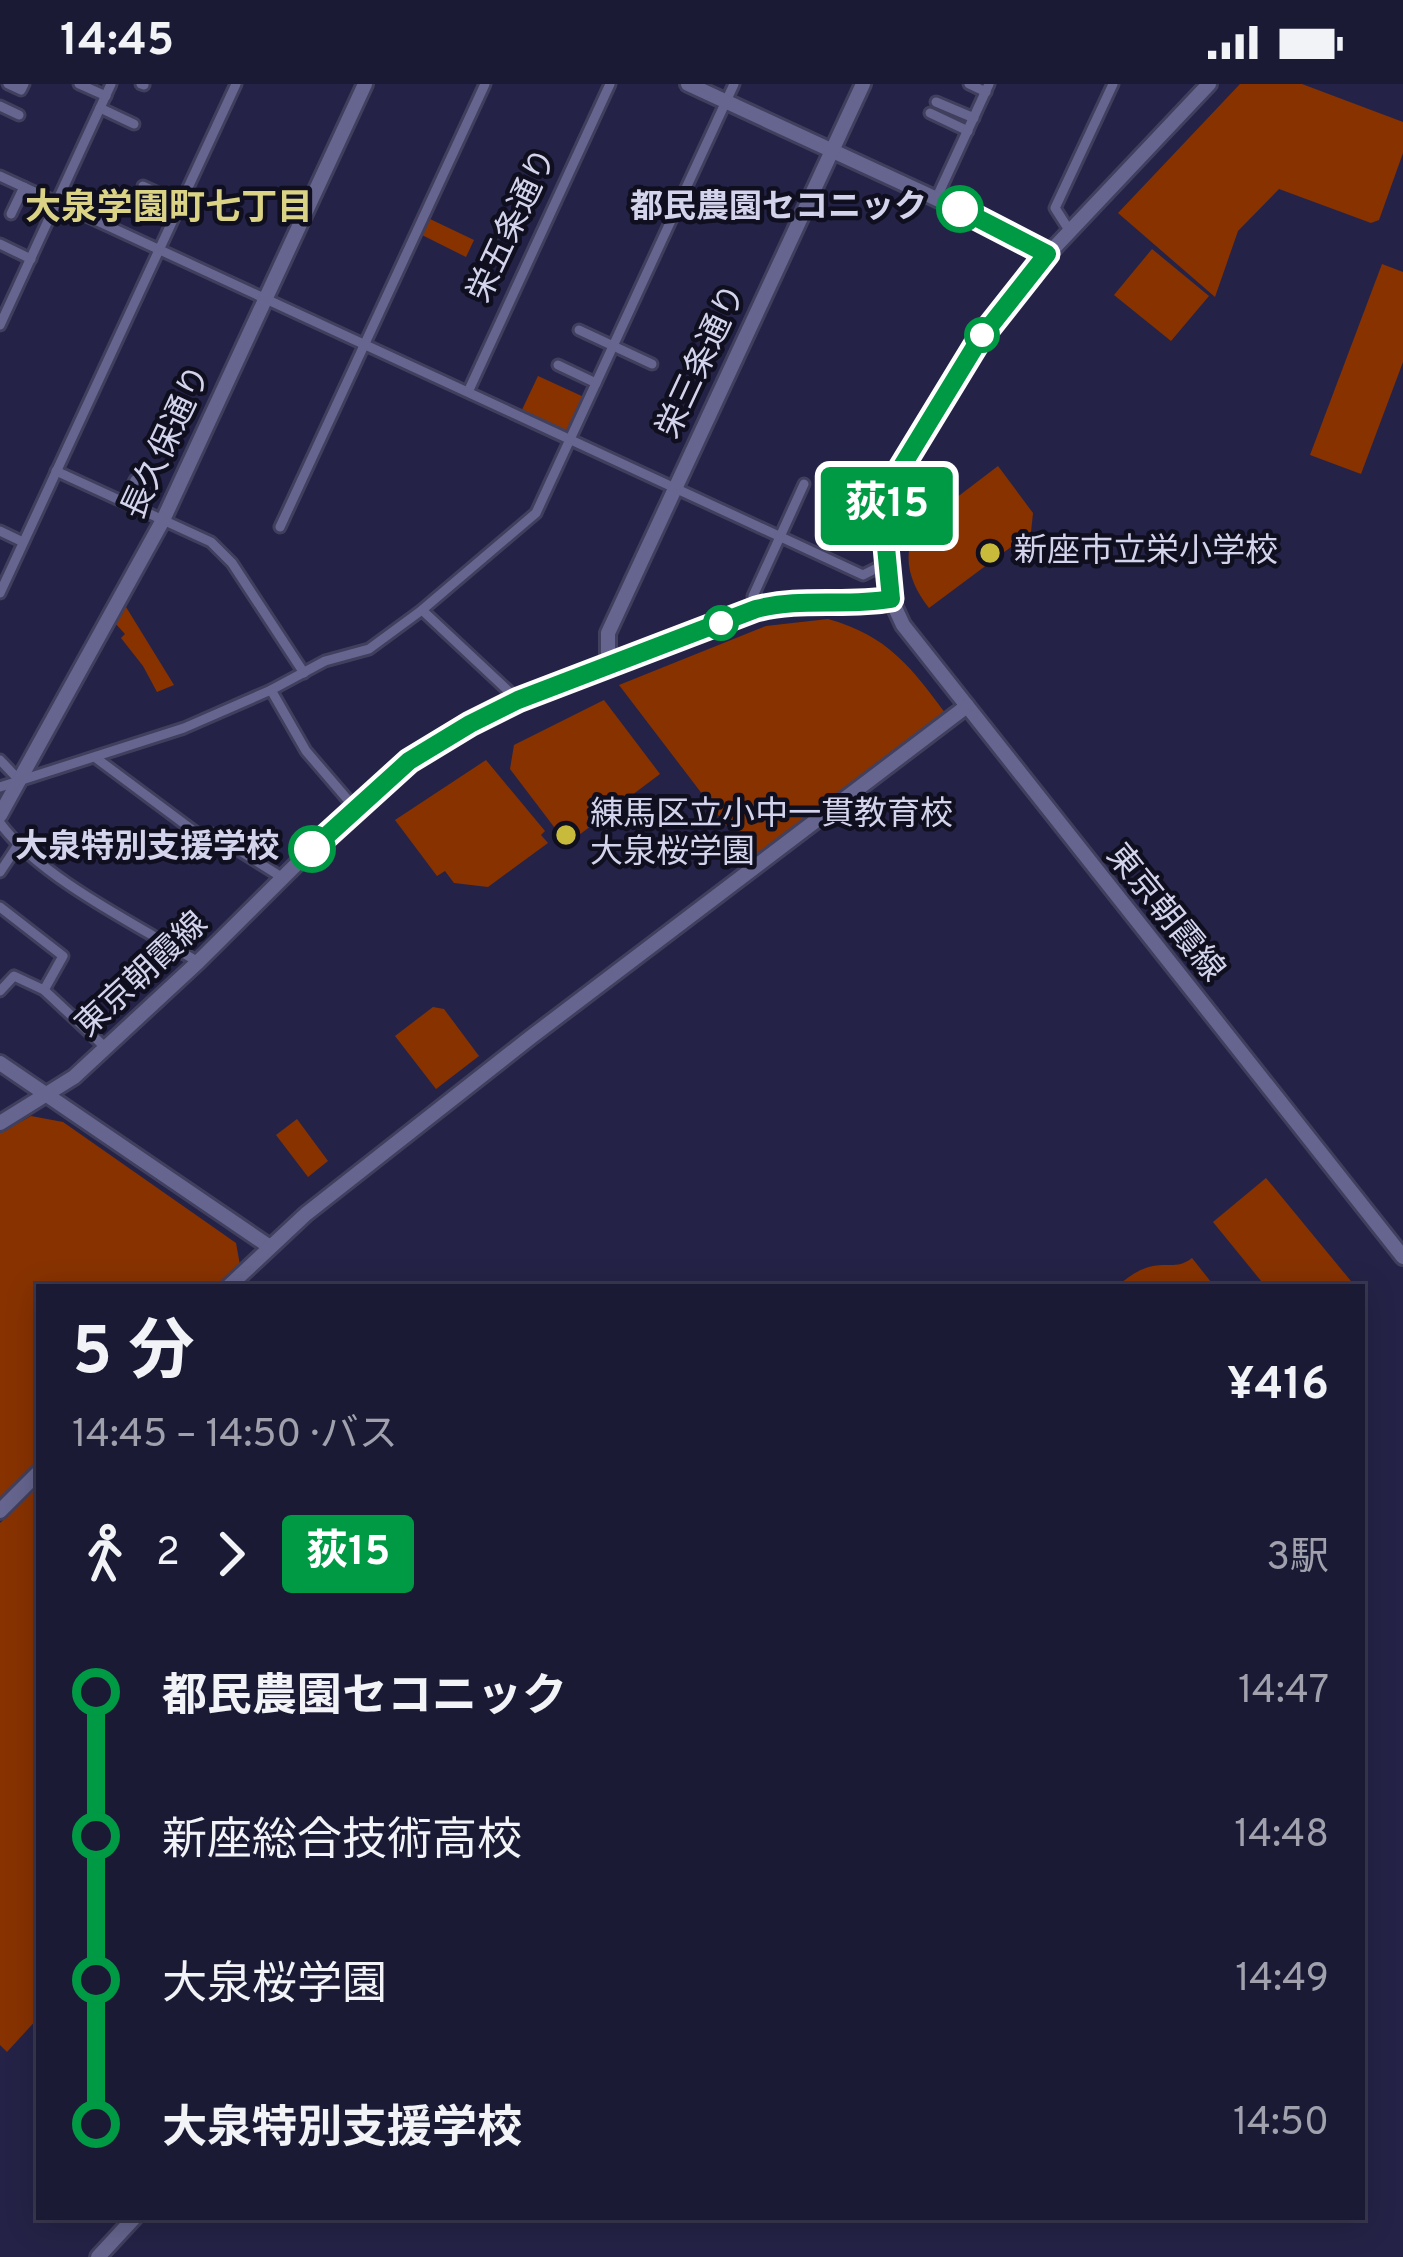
<!DOCTYPE html>
<html lang="ja">
<meta charset="utf-8">
<style>
body{margin:0;font-family:Overpass,"Noto Sans JP",sans-serif;background:#282741;color:#f1f3f6;height:100vh;display:flex;flex-direction:column;font-size:45px;white-space:nowrap}
*{box-sizing:border-box;margin:0}
p{font-size:39px;color:#a0a1ad}
.icon{flex:none;width:66px;height:66px;fill:none;stroke:currentColor;stroke-width:2;stroke-linecap:round;stroke-linejoin:round}
.map{position:relative;flex:1;overflow:hidden}
.side{position:absolute;left:36px;top:1200px;width:1329px;height:936px;display:flex;flex-direction:column;background:#1b1a35;border-radius:0px;box-shadow:0 6px 30px #0003,0 0 0 3px #393850}
.side>*{flex:none}
.badge{padding:0 24px;border-radius:9px;font-size:42px;line-height:78px}
.map>.badge{position:absolute;translate:-50% -50%;box-shadow:0 0 0 6px #fff}
.legs{display:flex;align-items:center;gap:18px;height:132px;padding:0 36px;font-size:39px}
.legs p{margin-inline-start:auto}
.headline{display:flex;align-items:center;justify-content:space-between;height:204px;padding:0 36px}
h1{font-size:66px;font-weight:700;line-height:90px}
ul{padding:0 36px;list-style:none}
li{display:flex;align-items:center;gap:42px;height:144px;font-size:45px}
li i{display:grid;place-items:center;width:18px;height:100%;margin:0 15px;background:currentColor}
li i::after{content:'';width:30px;height:30px;margin:-15px;border:9px solid;border-radius:50%;background:#1b1a35}
li p{margin-inline-start:auto}
li:first-child i{background:linear-gradient(#0000 50%,currentColor 0)}
li:last-child i{background:linear-gradient(currentColor 50%,#0000 0)}
.status{display:flex;justify-content:space-between;align-items:center;height:84px;padding:0 60px;background:#1b1a35;direction:ltr}
.status svg{height:33px;fill:currentColor}
.map>svg:first-child{display:block}
</style>
<div class="status"><b>14:45</b><svg viewBox="0 0 49 12"><path d="M0 12V9h3v3zM5 12V6h3v6zM10 12V3h3v9zM15 12V0h3v12zM26 1h20v11H26zM47 4h2v5h-2z"/></svg></div>
<div class="map">
<svg width="1403" height="2173" viewBox="0 0 1403 2173">
<rect width="100%" height="100%" fill="#242347"/>
<g fill="#883200">
<polygon points="1240,0 1302,0 1403,38 1403,69 1379,136 1371,139 1279,105 1238,147 1215,213 1118,129"/>
<polygon points="430,135 474,156 466,173 422,151"/>
<polygon points="1152,165 1209,212 1171,257 1114,211"/>
<polygon points="1382,180 1403,188 1403,278 1361,390 1310,371"/>
<polygon points="538,292 586,314 570,348 564,350 520,330"/>
<path d="M998,382L1033,429L1031,448L929,524C910,500 900,471 918,443Z"/>
<polygon points="126,523 174,601 157,608 143,582 121,554 125,550 115,539"/>
<path d="M828,535C888,552 910,582 946,630L751,774L619,601L766,542Z"/>
<polygon points="604,616 660,690 567,760 510,685 514,661"/>
<polygon points="486,676 545,747 541,751 548,759 488,803 454,799 445,787 437,792 395,736"/>
<polygon points="433,923 444,925 479,972 436,1005 395,952"/>
<polygon points="31,1032 63,1038 236,1159 240,1181 217,1203 39,1203 39,1378 0,1416 0,1049"/>
<polygon points="297,1035 328,1077 308,1093 276,1051"/>
<polygon points="1266,1094 1355,1202 1355,1203 1266,1203 1213,1138"/>
<path d="M1192,1174L1215,1203L1162,1198L1116,1203C1127,1194 1138,1185 1153,1182C1170,1179 1178,1185 1192,1174Z"/>
<polygon points="39,1401 39,1933 7,1968 0,1961 0,1439"/>
</g>
<g fill="none" stroke-linecap="round" stroke-linejoin="round">
<defs>
<g id="street">
<polyline points="8,0 21,6 24,0"/>
<polyline points="79,0 106,12"/>
<polyline points="141,0 144,1"/>
<polyline points="969,0 986,8"/>
<polyline points="936,18 974,34"/>
<polyline points="0,22 19,31"/>
<polyline points="100,24 134,40"/>
<polyline points="930,29 968,47"/>
<polyline points="0,92 863,491 885,480"/>
<polyline points="143,102 180,119"/>
<polyline points="936,115 989,0"/>
<polyline points="11,130 24,103"/>
<polyline points="1069,146 1055,124 1113,0"/>
<polyline points="0,160 31,175"/>
<polyline points="0,241 111,0"/>
<polyline points="579,246 652,280"/>
<polyline points="558,281 596,299"/>
<polyline points="468,308 610,0"/>
<polyline points="56,387 211,458 232,479 304,589"/>
<polyline points="125,418 135,396"/>
<polyline points="280,443 485,0"/>
<polyline points="0,447 23,458"/>
<polyline points="0,509 236,0"/>
<polyline points="756,525 753,512 804,400"/>
<polyline points="422,526 518,616"/>
<polyline points="271,606 306,667 354,723"/>
<polyline points="96,674 202,753 213,750 283,794"/>
<polyline points="0,676 19,696"/>
<polyline points="0,703 184,644 271,606 325,577 369,565 422,526 536,429 734,0"/>
<path d="M0,739C40,794 139,842 198,878"/>
<polyline points="0,788 18,761"/>
<polyline points="0,823 63,872 44,906"/>
<polyline points="0,907 14,892 44,906 106,964"/>
</g>
<g id="secondary">
<polyline points="688,0 993,141 1047,170"/>
<polyline points="1209,0 1019,201 979,256 896,392 888,419 884,462 891,515 903,541 1403,1173"/>
<polyline points="608,581 608,549 863,0"/>
<polyline points="0,731 163,436 365,0"/>
<polyline points="0,979 270,1163"/>
<path d="M0,1039L74,993L198,878L354,723L409,678L470,640L518,616L756,525C801,513 846,522 891,515"/>
<polyline points="228,1203 306,1130 531,953 967,622"/>
<polyline points="0,1427 39,1388"/>
<polyline points="98,2173 135,2133"/>
</g>
</defs>
<use href="#street" stroke="#413f5e" stroke-width="15"/>
<use href="#secondary" stroke="#413f5e" stroke-width="20"/>
<use href="#street" stroke="#65658f" stroke-width="9"/>
<use href="#secondary" stroke="#65658f" stroke-width="14"/>
</g>
<g fill="none" stroke-linecap="round" stroke-linejoin="round">
<defs>
<path id="line-1" d="M312,765L409,677L470,640L518,616L756,525C801,513 846,523 891,515L884,442L896,392L979,256L1047,170L960,125"/>
</defs>
<use href="#line-1" stroke="#fff" stroke-width="27"/>
<use href="#line-1" stroke="#094" stroke-width="18"/>
</g>
<g fill="#fff" stroke="#094" stroke-width="6">
<circle cx="960" cy="125" r="21"/>
<circle cx="982" cy="251" r="15"/>
<circle cx="721" cy="539" r="15"/>
<circle cx="312" cy="765" r="21"/>
</g>
<g fill="#c8bb3b" stroke="#0f0f1f" stroke-width="4.5">
<circle cx="990" cy="469" r="12"/>
<circle cx="566" cy="751" r="12"/>
</g>
<g text-anchor="middle" dominant-baseline="central" stroke-width="9" stroke-linejoin="round" paint-order="stroke">
<g font-size="33" font-weight="bold" fill="#d3d4ec" stroke="#0f0f1f" text-anchor="end">
<text x="927" y="125">都民農園セコニック</text>
<text x="279" y="765">大泉特別支援学校</text>
</g>
<g font-size="33" fill="#d3d4ec" stroke="#0f0f1f">
<text transform="translate(514 142) rotate(-65)">栄五条通り</text>
<text transform="translate(703 278) rotate(-65)">栄三条通り</text>
<text transform="translate(168 359) rotate(-65)">長久保通り</text>
<text transform="translate(1164 830) rotate(51)">東京朝霞線</text>
<text transform="translate(143 892) rotate(-43)">東京朝霞線</text>
</g>
<g font-size="33" fill="#d3d4ec" stroke="#0f0f1f" text-anchor="start">
<text x="1014" y="469">新座市立栄小学校</text>
<text x="590" y="732">練馬区立小中一貫教育校<tspan x="590" dy="38">大泉桜学園</tspan></text>
</g>
<g font-size="36" font-weight="bold" fill="#dad284" stroke="#0f0f1f">
<text x="169" y="126">大泉学園町七丁目</text>
</g>
</g>
</svg>
<b class="badge" style="left:887px;top:422px;background:#094;color:#fff">荻15</b>
<section class="side">
<div class="headline"><div><h1>5 分</h1><p>14:45 – 14:50 · バス</p></div><b>¥416</b></div>
<div class="legs"><svg class="icon" aria-label="walk" viewBox="0 0 24 24"><circle cx="13" cy="4" r="2"/><path d="M13 8l-2 6 4 7M11 14l-3 7M7 12l3-4h3l4 4"/></svg>2<svg class="icon" aria-label="forward" viewBox="0 0 24 24"><path d="M9 5l7 7-7 7"/></svg><b class="badge" style="background:#094;color:#fff">荻15</b><p>3駅</p></div>
<ul>
<li><i style="color:#094"></i><b>都民農園セコニック</b><p>14:47</p></li>
<li><i style="color:#094"></i><span>新座総合技術高校</span><p>14:48</p></li>
<li><i style="color:#094"></i><span>大泉桜学園</span><p>14:49</p></li>
<li><i style="color:#094"></i><b>大泉特別支援学校</b><p>14:50</p></li>
</ul>
</section>
</div>
